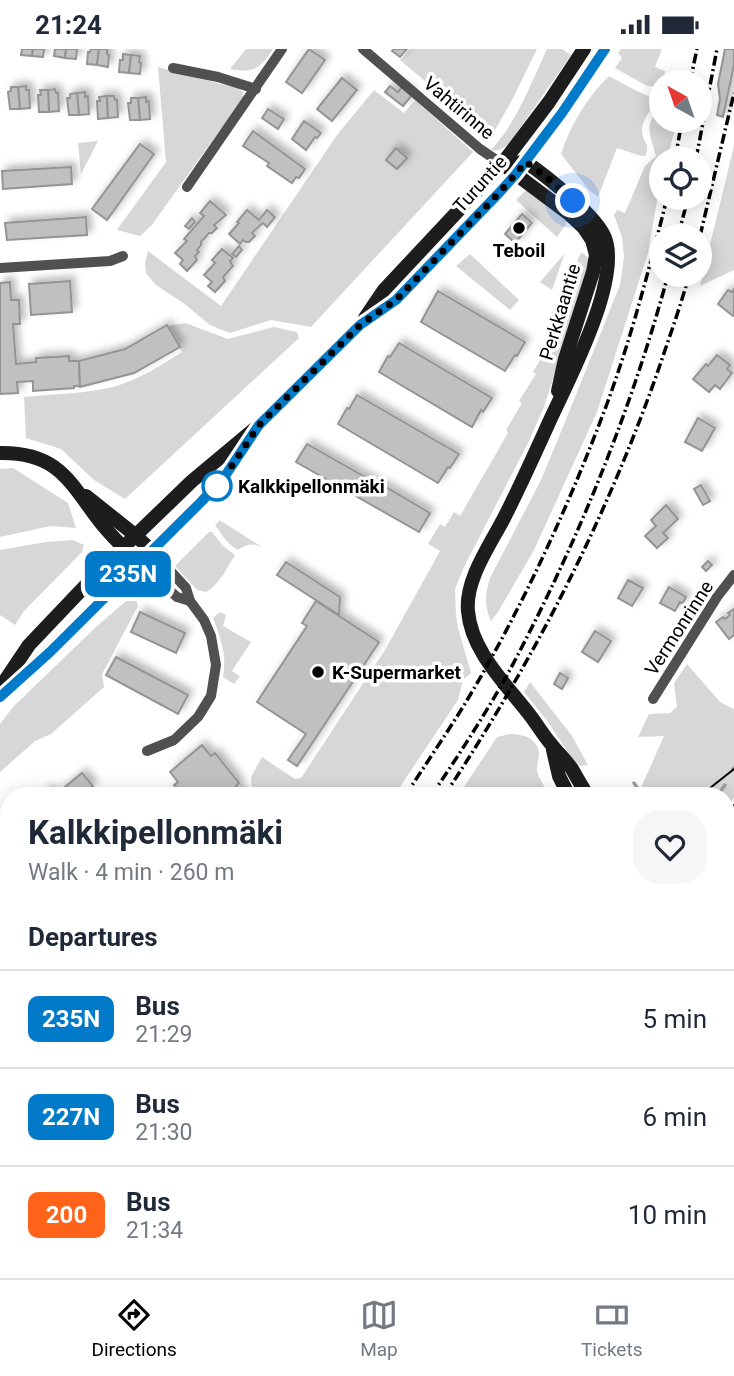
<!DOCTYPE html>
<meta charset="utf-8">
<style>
body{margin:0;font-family:Roboto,sans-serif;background:#f6f6f7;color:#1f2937;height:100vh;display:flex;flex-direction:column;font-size:26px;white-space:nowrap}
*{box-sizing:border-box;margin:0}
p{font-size:23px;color:#747a83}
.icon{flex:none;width:38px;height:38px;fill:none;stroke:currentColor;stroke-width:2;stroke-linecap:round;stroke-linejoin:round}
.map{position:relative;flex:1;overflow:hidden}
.details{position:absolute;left:0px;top:738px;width:735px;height:492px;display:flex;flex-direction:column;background:#fff;border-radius:28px 28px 0 0;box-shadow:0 4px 18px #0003}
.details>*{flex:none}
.badge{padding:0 14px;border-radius:10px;font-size:24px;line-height:46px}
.needle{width:46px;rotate:320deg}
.fabs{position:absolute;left:649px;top:21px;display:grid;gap:14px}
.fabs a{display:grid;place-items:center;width:63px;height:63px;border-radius:50%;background:#fff;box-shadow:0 4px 18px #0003;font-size:35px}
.you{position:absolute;width:35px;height:35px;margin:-18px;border:5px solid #fff;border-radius:50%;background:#1a73e8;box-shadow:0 0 0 10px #1a73e833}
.map>.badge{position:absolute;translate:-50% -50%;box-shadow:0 0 0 4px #fff}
h2{padding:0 28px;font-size:26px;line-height:63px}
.round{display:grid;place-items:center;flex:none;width:74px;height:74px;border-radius:28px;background:#f6f6f7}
.head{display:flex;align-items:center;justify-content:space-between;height:119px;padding:0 28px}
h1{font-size:33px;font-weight:700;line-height:52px}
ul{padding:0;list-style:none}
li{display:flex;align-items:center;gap:21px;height:98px;padding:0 28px;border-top:2px solid #e0e1e3}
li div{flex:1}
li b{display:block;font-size:26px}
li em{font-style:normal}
li .badge{min-width:77px;font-weight:700;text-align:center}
.status{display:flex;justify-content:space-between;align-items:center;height:49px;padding:0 35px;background:#fff;direction:ltr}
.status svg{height:19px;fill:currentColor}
.tabs{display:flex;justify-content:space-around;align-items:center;height:98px;border-top:2px solid #e0e1e3;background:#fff;font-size:19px;color:#747a83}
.tabs a{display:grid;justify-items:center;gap:4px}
.tabs .current{color:#000}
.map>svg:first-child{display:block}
</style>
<div class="status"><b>21:24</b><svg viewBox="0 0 49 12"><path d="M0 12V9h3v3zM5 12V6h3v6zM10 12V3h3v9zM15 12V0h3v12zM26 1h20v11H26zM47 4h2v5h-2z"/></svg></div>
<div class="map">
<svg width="734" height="1229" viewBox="0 0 734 1229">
<defs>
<filter id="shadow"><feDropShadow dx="4.5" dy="-4.5" stdDeviation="3.5" flood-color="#0004"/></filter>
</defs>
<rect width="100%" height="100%" fill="#fff"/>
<g fill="#d7d7d7">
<path d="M246,0H273C261,19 253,25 230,20Z"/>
<polygon points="410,0 537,0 512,51 491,88 400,11"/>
<path d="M547,0H562L571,6L511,92C505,98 500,103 491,101C517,73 531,34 547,0Z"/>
<polygon points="621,0 662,0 655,18 665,22 664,33 662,33 661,38 647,37 615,19 622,9 618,4"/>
<polygon points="158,18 221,35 237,38 243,43 243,49 151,177 140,187 117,181 166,113"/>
<path d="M609,27L637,42L655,50L656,54C650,62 643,70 642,80C641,92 652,95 645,107H641L617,99L598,148L589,141L561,105C570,77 587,48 609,27Z"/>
<polygon points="374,41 404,64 415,51 473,103 311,278 271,271 230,284 210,276 186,256 156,236 146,224 145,214 148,202 221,257 337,86"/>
<path d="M661,60L662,72H677L667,110H662L661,129L648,204L597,363L534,501L498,563L491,572C484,555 485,546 490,529L541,431L565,373L620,236L624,208L622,188L614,166L617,161L625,164L645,117L656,107C651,88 642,74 661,60Z"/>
<polygon points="98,92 81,125 78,94"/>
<polygon points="734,97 734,221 700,237"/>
<polygon points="526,141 567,171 566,175 557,188 516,151"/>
<path d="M565,204C560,216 557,228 552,241L540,233Z"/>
<polygon points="583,204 589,210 582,240 544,358 529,392 464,518 455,540 456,566 458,579 471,624 463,631 458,651 394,747 249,747 252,741 251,728 262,708 295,730 301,729 385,601 440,502 428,495 440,475 445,478 454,463 460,467 508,384 506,381 522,354 519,352 536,325 533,323 541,309 539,307 546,294 544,291 560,265 558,262 566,249 563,247 580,205"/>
<polygon points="470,205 519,251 510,261 456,217"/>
<path d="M185,274L228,290L274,278L297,283L299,289L125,450L94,431L61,400L26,389L24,348C53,345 84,345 113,338C138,331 160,317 182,303L168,277Z"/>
<polygon points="13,419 68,454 76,479 51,477 0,488 0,420"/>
<path d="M220,471L221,472L262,498C253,494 247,495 238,501C227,495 222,486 215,476Z"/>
<path d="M209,483H212L223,497L235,506C227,519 219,536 206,543L197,541L175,517Z"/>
<polygon points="73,491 84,496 82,503 24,562 15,576 0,566 0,501 46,493"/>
<polygon points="134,545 138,557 102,625 104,638 51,685 35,692 0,723 0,675 13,658 96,578"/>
<path d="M220,563L226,566L223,577L251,593L232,622L240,627L234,635L223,628C227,607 221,589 213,569Z"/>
<polygon points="687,615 720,653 734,660 734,748 726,760 726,747 645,747 640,741 664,687 638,688 649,665 670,664 677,658 674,634"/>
<polygon points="530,633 572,687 588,716 580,717 571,708 548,673 524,643"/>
<path d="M510,685C523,685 538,689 539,705C539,711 536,716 537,722C539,731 546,738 549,747H458L497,688Z"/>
<polygon points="734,800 734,968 726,971 726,824"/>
<polygon points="726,995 734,1003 734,1060 731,1063 734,1068 734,1113 726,1111"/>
<polygon points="9,1119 9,1160 0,1167 0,1126"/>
<polygon points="9,1217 9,1222 250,1222 258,1229 0,1229 0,1224"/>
<polygon points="421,1222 446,1222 443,1225 448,1229 413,1229"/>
</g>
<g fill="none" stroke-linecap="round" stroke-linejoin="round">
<g stroke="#9e9e9e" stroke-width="3.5">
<polyline points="733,720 734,719"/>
<polyline points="634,734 643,747"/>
<polyline points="720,743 725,736"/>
<polyline points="726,1011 728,1015 734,1048"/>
<polyline points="726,1097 734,1098"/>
<polyline points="44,1229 51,1222"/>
</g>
</g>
<g fill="#c0c0c0" stroke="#949494" stroke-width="2" filter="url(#shadow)">
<polygon points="22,0 33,0 32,7 21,6"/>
<polygon points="33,0 44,0 43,8 32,7"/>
<polygon points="55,0 66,0 65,9 54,7"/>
<polygon points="66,0 77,0 76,10 65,9"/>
<polygon points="91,0 99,0 97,16 87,15 88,3 90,3"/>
<polygon points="99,0 107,0 107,5 109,6 108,18 97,16"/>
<polygon points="309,0 325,11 302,44 286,33"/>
<polygon points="394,0 407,0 400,8 392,2"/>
<polygon points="725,0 734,0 734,16 723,68 717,66 720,50 718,35"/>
<polygon points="123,5 131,6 129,24 119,23 120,11 123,11"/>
<polygon points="131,6 140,7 139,13 141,14 140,25 129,24"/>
<polygon points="342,29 357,41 332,72 317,60"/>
<polygon points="26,37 26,41 29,41 30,59 20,60 18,38"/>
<polygon points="390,37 398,43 402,38 412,46 403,57 385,43"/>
<polygon points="11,38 18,38 20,60 10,60 8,43 11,42"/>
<polygon points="55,40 56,44 58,44 59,62 49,63 48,41"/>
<polygon points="40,41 48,41 49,63 39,63 38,46 41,46"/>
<polygon points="85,43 85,48 88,47 89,65 79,66 77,44"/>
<polygon points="77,44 79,66 69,66 67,49 70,49 70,45"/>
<polygon points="107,47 108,69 98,70 97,52 100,52 99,48"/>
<polygon points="107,47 114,47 115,51 117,51 118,68 108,69"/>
<polygon points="146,48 146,53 149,52 150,70 140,71 138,49"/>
<polygon points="131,49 138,49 140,71 130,71 128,54 131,54"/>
<polygon points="268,60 284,70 278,80 262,69"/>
<polygon points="304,72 321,84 317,89 315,88 306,101 292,90"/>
<polygon points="253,82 305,120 299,129 296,128 292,134 267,117 269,114 243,97"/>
<polygon points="140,95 154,105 107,171 92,160"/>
<polygon points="396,99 407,109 397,120 386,111"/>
<polygon points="71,118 72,135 3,140 2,122"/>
<polygon points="210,152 226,166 214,176 217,179 212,184 209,184 201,193 201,196 197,201 199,203 195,207 197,211 187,222 180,215 183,211 175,204 187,192 184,190 204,167 200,164"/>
<polygon points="247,161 259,171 267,161 275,168 267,178 263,174 256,180 252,184 255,187 249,193 246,193 243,191 240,195 229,185 239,174 237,173"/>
<polygon points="522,165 532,174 515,194 505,185"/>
<polygon points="86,168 87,186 7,191 5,174"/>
<polygon points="192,169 195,173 189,180 185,177"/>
<polygon points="239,197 242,201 236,208 232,205"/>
<polygon points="222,200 233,209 230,212 233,217 223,228 225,232 215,243 208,237 212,233 204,226 215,214 212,211"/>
<polygon points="70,232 72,263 31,266 29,235"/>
<polygon points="10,233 11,251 19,251 20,275 13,275 16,315 36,313 36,309 69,307 69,312 79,312 80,337 74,337 74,339 33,342 33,332 17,333 18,344 0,345 0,234"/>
<polygon points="734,240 734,266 733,267 718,255 728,241 732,243"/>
<polygon points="438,242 525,293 517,307 515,306 505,322 421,273"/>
<polygon points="167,276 180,298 134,324 80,338 79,312 125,300"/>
<polygon points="399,294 492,349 483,363 481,361 472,378 379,323 388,307 390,308"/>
<polygon points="717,306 730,316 727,320 732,324 720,340 715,336 709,343 693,330 706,315 708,317"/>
<polygon points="357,346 459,405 450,419 448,418 438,434 338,375 347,359 349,360"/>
<polygon points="698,369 715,379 702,402 685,393"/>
<polygon points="307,395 383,438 384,437 430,464 419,483 296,413"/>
<polygon points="701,436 710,452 703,456 694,440"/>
<polygon points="666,456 678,470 663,484 668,489 657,499 645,487 656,477 651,471"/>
<polygon points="708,512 712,516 706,522 702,518"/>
<polygon points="286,513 340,548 339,566 277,526"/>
<polygon points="628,531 643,539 632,557 618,549"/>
<polygon points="669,538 686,548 682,555 680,553 675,562 660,554"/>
<polygon points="316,552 379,593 297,717 288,711 306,685 257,653 307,577 302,574"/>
<polygon points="734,560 734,586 729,590 716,573 723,568 725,570 730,566 728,564"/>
<polygon points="140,563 185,584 176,604 131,583"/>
<polygon points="595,582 611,592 598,613 582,603"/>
<polygon points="116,608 188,646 178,665 106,626"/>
<polygon points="560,624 568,629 562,640 554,635"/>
<polygon points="202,696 211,707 215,704 239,734 236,737 245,747 167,747 177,739 174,736 178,733 170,723"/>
<polygon points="82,724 93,737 80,747 45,747 43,745 49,740 54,747"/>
<polygon points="9,769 9,814 0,821 0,776"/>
<polygon points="0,834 7,841 3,844 9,851 9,897 0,905"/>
<polygon points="9,936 9,949 4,952 0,944 0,941"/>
<polygon points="0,985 9,995 9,1089 0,1096"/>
<polygon points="587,1222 621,1222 614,1229 581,1229"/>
<polygon points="673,1222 705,1222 716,1229 670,1229 669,1228"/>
</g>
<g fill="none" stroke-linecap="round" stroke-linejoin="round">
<g stroke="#505050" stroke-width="10">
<polyline points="363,0 480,100 502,115"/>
<polyline points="173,19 218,28 256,40"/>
<polyline points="187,138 282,0"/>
<polyline points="0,219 110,212 123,207"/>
<polyline points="139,514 177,548 190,552"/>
<polyline points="653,650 717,548 734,526"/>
<polyline points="147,702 174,691 198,668 211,647 216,616 211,587 204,571 190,552 186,539 152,502"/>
</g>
<g stroke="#1d1d1d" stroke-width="14">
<path d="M502,115L526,113C546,127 597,167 605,189C621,231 570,328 551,369C536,402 521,436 504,469C490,496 465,531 468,562C471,602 506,635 529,665C537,675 543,686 551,695C558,704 566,711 572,720C577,729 582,738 588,747"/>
<polyline points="509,120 569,165 584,179 592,191 596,206 593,223 565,310 558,342"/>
<polyline points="365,269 384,241 502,115 549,53 584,0"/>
<path d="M0,404C59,403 70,434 101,474C113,489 126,501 139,514"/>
<polyline points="86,447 135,486 152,502"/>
<polyline points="0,639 29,596 106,515 192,432 259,376 360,276 396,251 498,145 516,125 562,64 605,0"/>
<polyline points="1,647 50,602 202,452 225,427 251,388"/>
<polyline points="553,701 559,727 569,747"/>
<polyline points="726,776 734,762"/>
<polyline points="726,1125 734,1127"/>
<polyline points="726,1138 734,1141"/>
<polyline points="503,1229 513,1222"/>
<polyline points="541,1229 548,1222"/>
</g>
<g stroke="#000" stroke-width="2">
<polyline points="700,747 734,720"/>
<polyline points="453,1229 460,1222"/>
</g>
<g stroke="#000" stroke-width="3.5" stroke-dasharray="10 3.5 2 3.5" stroke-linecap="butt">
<polyline points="690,33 697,0"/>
<polyline points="675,110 682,72"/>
<polyline points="696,110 717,0"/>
<polyline points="678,187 688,149"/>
<polyline points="700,187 734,44"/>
<path d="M405,747C424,718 444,688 463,658C521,562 569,457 608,352C632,286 650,217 667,149"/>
<path d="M431,747C457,709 482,670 505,630C574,502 630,366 668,226"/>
<path d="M444,747C533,613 607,469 660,316C670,286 681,256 689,226"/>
<polyline points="0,1172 9,1166"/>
<polyline points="0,1213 9,1207"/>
</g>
</g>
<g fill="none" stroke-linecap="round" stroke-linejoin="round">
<defs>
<polyline id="line" points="0,648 50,603 202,452 225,427 259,376 360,276 396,251 498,145 516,125 562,64 605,0"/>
</defs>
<use href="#line" stroke="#fff" stroke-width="16"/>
<use href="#line" stroke="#007ac9" stroke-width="10"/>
<polyline stroke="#000" stroke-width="7" stroke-dasharray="0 12.6" points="217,437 225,427 259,376 360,276 396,251 498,145 526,113 544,126 573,152"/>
</g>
<g fill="#000" stroke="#fff" stroke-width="2.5">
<circle cx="519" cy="179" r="7"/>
<circle cx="318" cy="623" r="7"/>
</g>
<circle fill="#fff" stroke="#007ac9" stroke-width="3.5" cx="217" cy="437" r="14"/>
<g text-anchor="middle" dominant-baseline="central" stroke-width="7" stroke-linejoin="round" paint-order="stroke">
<g font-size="19" fill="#000" stroke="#fff">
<text transform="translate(459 59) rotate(40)">Vahtirinne</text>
<text transform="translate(480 135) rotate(-48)">Turuntie</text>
<text transform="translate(560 263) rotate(-73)">Perkkaantie</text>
<text transform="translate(679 579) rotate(-57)">Vermonrinne</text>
</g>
<g font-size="19" font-weight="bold" fill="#000" stroke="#fff">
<text x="519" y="201">Teboil</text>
<text x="332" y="623" text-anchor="start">K-Supermarket</text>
</g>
<g font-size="19" font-weight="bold" fill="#000" stroke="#fff" text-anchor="start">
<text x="238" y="437">Kalkkipellonmäki</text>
</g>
</g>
</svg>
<div class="fabs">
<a><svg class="needle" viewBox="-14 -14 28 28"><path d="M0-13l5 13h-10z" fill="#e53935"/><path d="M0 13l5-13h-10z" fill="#747a83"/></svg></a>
<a><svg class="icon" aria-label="locate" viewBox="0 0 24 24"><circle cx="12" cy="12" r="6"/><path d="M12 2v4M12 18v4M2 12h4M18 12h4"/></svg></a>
<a><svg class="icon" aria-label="layers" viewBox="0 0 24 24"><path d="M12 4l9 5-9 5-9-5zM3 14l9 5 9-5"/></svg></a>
</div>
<div class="you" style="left:573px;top:152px"></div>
<b class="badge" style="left:128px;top:525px;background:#007ac9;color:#fff">235N</b>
<section class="details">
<div class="head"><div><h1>Kalkkipellonmäki</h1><p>Walk · 4 min · 260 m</p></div><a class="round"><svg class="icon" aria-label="heart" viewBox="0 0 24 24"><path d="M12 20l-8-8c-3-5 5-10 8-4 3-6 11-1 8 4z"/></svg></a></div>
<h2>Departures</h2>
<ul>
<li><span class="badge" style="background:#007ac9;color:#fff">235N</span><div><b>Bus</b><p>21:29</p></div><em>5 min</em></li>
<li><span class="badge" style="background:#007ac9;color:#fff">227N</span><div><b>Bus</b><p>21:30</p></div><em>6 min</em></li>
<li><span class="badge" style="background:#ff6319;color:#fff">200</span><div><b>Bus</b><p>21:34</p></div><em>10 min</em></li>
</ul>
</section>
</div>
<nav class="tabs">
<a class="current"><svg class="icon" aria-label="directions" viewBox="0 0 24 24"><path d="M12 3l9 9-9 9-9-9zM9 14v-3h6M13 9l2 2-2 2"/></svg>Directions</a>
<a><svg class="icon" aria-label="map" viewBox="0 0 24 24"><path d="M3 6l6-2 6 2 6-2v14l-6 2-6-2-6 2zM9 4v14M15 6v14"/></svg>Map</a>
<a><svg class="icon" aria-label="tickets" viewBox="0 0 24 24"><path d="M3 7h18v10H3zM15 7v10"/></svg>Tickets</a>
</nav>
